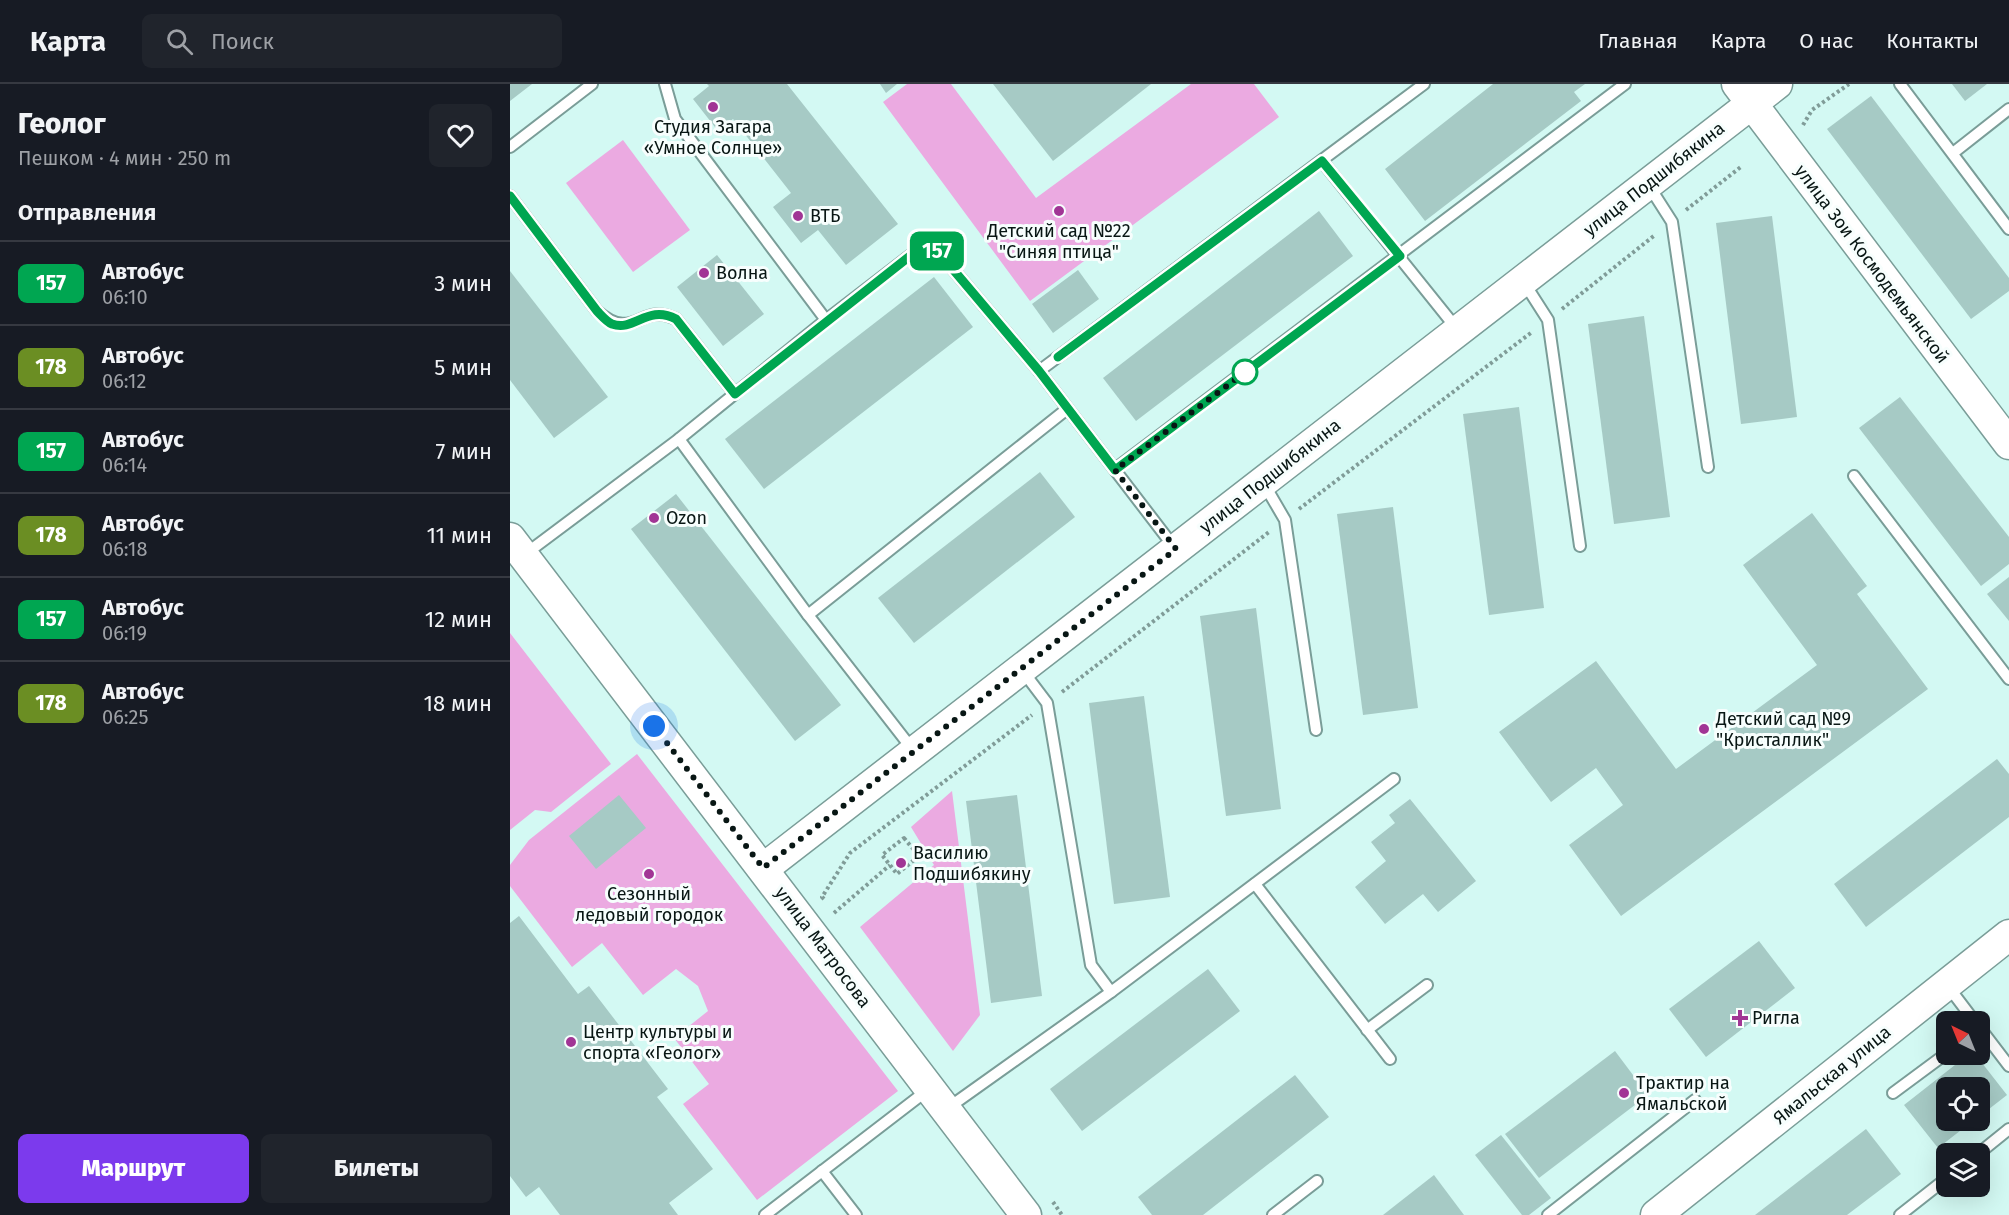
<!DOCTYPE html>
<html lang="ru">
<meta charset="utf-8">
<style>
body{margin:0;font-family:"Fira Sans",sans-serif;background:#20242c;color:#f1f3f6;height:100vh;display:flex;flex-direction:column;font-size:22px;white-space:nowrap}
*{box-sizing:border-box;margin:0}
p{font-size:20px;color:#9ea1a6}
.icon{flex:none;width:33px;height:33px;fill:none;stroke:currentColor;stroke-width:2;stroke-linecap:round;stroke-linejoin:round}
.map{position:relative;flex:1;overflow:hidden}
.sheet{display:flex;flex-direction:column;background:#171b24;width:510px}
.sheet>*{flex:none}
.badge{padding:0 12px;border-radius:9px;font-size:21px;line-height:39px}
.needle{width:39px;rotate:317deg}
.buttons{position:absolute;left:1426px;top:927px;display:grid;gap:12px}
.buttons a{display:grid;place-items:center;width:54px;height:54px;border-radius:9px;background:#171b24;box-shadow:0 6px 24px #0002;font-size:30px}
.you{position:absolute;width:30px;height:30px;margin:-15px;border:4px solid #fff;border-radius:50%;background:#1a73e8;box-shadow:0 0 0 9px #1a73e833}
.map>.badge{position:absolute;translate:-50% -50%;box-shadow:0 0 0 3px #fff}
h2{padding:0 18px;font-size:22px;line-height:54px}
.round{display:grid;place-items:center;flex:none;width:63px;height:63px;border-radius:9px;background:#20242c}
.head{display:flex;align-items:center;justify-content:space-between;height:102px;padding:0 18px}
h1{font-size:28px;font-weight:800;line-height:45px}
.button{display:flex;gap:12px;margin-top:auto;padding:12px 18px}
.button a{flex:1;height:69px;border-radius:9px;background:#7c3aed;color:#fff;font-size:24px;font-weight:800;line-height:69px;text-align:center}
.button a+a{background:#20242c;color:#f1f3f6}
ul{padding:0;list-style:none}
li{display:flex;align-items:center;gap:18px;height:84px;padding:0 18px;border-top:2px solid #363941}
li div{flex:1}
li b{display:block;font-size:22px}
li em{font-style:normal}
li .badge{min-width:66px;font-weight:700;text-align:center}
header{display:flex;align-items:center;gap:36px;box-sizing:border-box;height:84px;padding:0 30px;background:#171b24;border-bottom:2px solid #363941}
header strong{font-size:28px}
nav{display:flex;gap:33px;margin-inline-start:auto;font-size:21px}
.search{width:420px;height:54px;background:#20242c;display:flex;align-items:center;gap:15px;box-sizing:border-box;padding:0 21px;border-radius:9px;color:#9ea1a6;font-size:22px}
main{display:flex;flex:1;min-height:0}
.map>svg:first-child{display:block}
</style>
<header>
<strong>Карта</strong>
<div class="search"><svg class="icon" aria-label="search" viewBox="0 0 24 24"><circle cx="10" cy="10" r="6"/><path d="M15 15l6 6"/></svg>Поиск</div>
<nav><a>Главная</a><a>Карта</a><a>О нас</a><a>Контакты</a></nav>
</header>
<main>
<section class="sheet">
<div class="head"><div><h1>Геолог</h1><p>Пешком · 4 мин · 250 m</p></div><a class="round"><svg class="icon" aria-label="heart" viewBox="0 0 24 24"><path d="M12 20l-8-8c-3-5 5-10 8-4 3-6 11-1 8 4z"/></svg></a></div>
<h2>Отправления</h2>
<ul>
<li><span class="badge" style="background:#00a651;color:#fff">157</span><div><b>Автобус</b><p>06:10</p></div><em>3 мин</em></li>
<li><span class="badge" style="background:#6b8e23;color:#fff">178</span><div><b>Автобус</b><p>06:12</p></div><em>5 мин</em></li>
<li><span class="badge" style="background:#00a651;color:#fff">157</span><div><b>Автобус</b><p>06:14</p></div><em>7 мин</em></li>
<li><span class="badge" style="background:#6b8e23;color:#fff">178</span><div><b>Автобус</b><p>06:18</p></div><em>11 мин</em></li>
<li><span class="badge" style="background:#00a651;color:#fff">157</span><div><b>Автобус</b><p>06:19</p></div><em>12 мин</em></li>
<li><span class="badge" style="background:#6b8e23;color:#fff">178</span><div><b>Автобус</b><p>06:25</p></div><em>18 мин</em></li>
</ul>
<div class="button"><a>Маршрут</a><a>Билеты</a></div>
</section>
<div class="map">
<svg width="1499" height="1131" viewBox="0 0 1499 1131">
<rect width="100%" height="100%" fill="#d3f9f3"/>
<g fill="#ebaae1">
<polygon points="397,0 441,0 526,114 681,0 744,0 769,33 520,217 373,18"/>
<polygon points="113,56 180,146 123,188 56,99"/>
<polygon points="0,549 101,680 41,728 25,726 0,746"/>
<polygon points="127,670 388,1007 247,1116 173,1020 199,1000 164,954 198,927 188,902 166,885 133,911 92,859 62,883 0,802 0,781 19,756"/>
<polygon points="442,707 470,931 443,967 350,843 424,781 401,743"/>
</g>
<g fill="#a6cac5">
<polygon points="0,0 22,0 0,17"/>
<polygon points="197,0 277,0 388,140 336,181 308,146 291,159 263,123 281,109 223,35 208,47 183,15 199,2"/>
<polygon points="370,0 387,0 376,9"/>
<polygon points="483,0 641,0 543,77"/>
<polygon points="983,0 1075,0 1064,8 1071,17 915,137 875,85"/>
<polygon points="1442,0 1477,0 1455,17"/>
<polygon points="1361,12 1499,194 1499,207 1461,235 1317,45"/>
<polygon points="809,127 843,172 626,337 593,294"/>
<polygon points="1262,132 1287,333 1231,340 1206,139"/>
<polygon points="207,171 254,230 213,262 167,203"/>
<polygon points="568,186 589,215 543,249 522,220"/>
<polygon points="0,187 98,313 44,354 0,296"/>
<polygon points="424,193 463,243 254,405 215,355"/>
<polygon points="1134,232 1160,433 1104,440 1078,240"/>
<polygon points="1390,313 1499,453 1499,480 1471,502 1349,344"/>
<polygon points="1009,323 1034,524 979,531 953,330"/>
<polygon points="530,388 565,433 404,559 368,514"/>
<polygon points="166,410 331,621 285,657 121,445"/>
<polygon points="883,423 908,624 853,631 827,430"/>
<polygon points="1302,429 1357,502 1347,510 1418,605 1111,832 1059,761 1113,721 1086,684 1041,718 989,648 1086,577 1166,685 1307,581 1233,481"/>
<polygon points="1499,493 1499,537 1477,510"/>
<polygon points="746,524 771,725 716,732 690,532"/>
<polygon points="634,612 660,813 604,820 579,619"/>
<polygon points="1487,675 1499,690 1499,733 1356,843 1324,800"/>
<polygon points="109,711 136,744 86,785 59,752"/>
<polygon points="507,711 532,912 481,919 456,717"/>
<polygon points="900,715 966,797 928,828 913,810 875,840 845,803 876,777 861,758 885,739 879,731"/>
<polygon points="9,832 68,910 79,902 158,1005 147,1013 203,1085 159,1119 168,1131 50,1131 29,1103 16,1113 0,1092 0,839"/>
<polygon points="1249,857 1285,904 1196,973 1159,925"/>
<polygon points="698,885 730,927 572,1047 540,1005"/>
<polygon points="1105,967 1138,1011 1029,1094 995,1050"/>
<polygon points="1459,970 1465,970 1497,1011 1470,1032 1470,1004 1437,1004 1437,1036 1464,1036 1428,1064 1394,1021"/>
<polygon points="785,991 819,1033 693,1131 642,1131 628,1113"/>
<polygon points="1356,1045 1391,1090 1337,1131 1245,1131"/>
<polygon points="991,1051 1041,1114 1019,1131 1012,1131 965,1071"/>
<polygon points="924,1091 954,1131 873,1131"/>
</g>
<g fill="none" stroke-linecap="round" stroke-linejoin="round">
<defs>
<g id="lane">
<polyline points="1390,0 1499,145"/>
<polyline points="0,63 82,0"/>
<polyline points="1443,69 1499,25"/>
<polyline points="812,77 947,245"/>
<polyline points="1139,102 1162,138 1198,383"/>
<path d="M0,112L87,227C125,260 130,217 166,235L225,310"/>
<polyline points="1013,197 1038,236 1070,462"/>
<polyline points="316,236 419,157 529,287 664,463"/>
<polyline points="529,287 914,0"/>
<polyline points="169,355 298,531 557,325"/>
<polyline points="605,385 1115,0"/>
<polyline points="1344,392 1499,595"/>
<polyline points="754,400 775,436 806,646"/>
<polyline points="14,471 169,355 316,236 165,35 155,0"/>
<polyline points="298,531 403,666"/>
<polyline points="512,586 537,619 581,881 601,908"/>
<polyline points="745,800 880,975"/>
<polyline points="1437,901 1465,938"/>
<polyline points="1470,944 1499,982"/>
<polyline points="857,946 917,901"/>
<polyline points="1383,1009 1437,969"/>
<polyline points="438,1024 601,908 884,695"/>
<polyline points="1468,1070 1499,1045"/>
<polyline points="312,1087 346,1131"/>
<polyline points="255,1131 419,1005"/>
<polyline points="763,1131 807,1097"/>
<polyline points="1038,1131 1185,1016"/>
<polyline points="1390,1131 1437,1094"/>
</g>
<g id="secondary">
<polyline points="1227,0 1499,360"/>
<polyline points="0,454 516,1131"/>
<polyline points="253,785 1267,0"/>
<polyline points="1146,1131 1499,851"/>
</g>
</defs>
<use href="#lane" stroke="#7a9d98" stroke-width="14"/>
<use href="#secondary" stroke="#7a9d98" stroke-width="33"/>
<g stroke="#809c98" stroke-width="4" stroke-dasharray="3 3" stroke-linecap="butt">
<polyline points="1293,41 1302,26 1339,0"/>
<polyline points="1176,126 1232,82"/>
<polyline points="1052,225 1145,151"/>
<polyline points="789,425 1022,248"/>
<polyline points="552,608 759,448"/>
<polygon points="394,754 409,772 387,790 372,771"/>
<polyline points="314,815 312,813 340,769 522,631"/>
<polyline points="324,829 380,781"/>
<polyline points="543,1118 552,1131"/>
</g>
<use href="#lane" stroke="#fff" stroke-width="10"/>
<use href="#secondary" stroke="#fff" stroke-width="30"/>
</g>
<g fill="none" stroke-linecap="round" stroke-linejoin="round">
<defs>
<path id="line" d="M0,112L87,227C91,231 97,238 102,240C125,248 137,220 166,235L225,310L419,157L529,287L605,386L890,172L812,77L548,273"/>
</defs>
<use href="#line" stroke="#fff" stroke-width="14"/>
<use href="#line" stroke="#00a651" stroke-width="9"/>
<polyline stroke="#081614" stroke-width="6" stroke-dasharray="0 10.8" points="144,642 253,784 666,465 605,386 738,286 735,288"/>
</g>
<g fill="#a13595" stroke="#f7fefd" stroke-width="2">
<circle cx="203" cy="23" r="6"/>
<circle cx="549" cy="127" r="6"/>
<circle cx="288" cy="132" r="6"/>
<circle cx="194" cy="189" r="6"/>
<circle cx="144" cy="434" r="6"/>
<circle cx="1194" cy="645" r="6"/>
<circle cx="391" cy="779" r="6"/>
<circle cx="139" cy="790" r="6"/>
<path d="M1227 925h6v6h6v6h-6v6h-6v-6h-6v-6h6z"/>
<circle cx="61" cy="958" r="6"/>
<circle cx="1114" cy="1009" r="6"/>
</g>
<circle fill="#fff" stroke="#00a651" stroke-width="3" cx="735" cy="288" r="12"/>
<g text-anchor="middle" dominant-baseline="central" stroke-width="6" stroke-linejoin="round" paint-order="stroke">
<g font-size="18" fill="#081614" stroke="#f7fefd" text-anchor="start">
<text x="203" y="43" text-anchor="middle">Студия Загара<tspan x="203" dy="21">«Умное Солнце»</tspan></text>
<text x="300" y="132">ВТБ</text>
<text x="549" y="147" text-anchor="middle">Детский сад №22<tspan x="549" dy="21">"Синяя птица"</tspan></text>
<text x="206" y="189">Волна</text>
<text x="156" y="434">Ozon</text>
<text x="1206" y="635">Детский сад №9<tspan x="1206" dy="21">"Кристаллик"</tspan></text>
<text x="403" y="769">Василию<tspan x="403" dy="21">Подшибякину</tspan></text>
<text x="139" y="810" text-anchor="middle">Сезонный<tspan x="139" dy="21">ледовый городок</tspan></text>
<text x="1242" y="934">Ригла</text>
<text x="73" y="948">Центр культуры и<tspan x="73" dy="21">спорта «Геолог»</tspan></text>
<text x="1126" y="999">Трактир на<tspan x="1126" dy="21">Ямальской</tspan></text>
</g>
<g font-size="18" fill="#081614" stroke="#f7fefd">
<text transform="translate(1144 95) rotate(-38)">улица Подшибякина</text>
<text transform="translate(1362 180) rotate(53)">улица Зои Космодемьянской</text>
<text transform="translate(760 392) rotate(-38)">улица Подшибякина</text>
<text transform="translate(313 863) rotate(53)">улица Матросова</text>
<text transform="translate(1322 991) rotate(-39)">Ямальская улица</text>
</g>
</g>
</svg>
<div class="buttons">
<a><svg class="needle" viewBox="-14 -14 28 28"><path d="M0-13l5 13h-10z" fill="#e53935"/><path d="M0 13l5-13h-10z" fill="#9ea1a6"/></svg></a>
<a><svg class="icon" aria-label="locate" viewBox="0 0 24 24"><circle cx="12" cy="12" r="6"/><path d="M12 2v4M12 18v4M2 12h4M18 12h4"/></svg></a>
<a><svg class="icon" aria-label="layers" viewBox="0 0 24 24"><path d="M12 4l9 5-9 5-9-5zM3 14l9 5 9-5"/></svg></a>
</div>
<div class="you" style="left:144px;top:642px"></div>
<b class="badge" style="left:427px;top:167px;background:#00a651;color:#fff">157</b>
</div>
</main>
